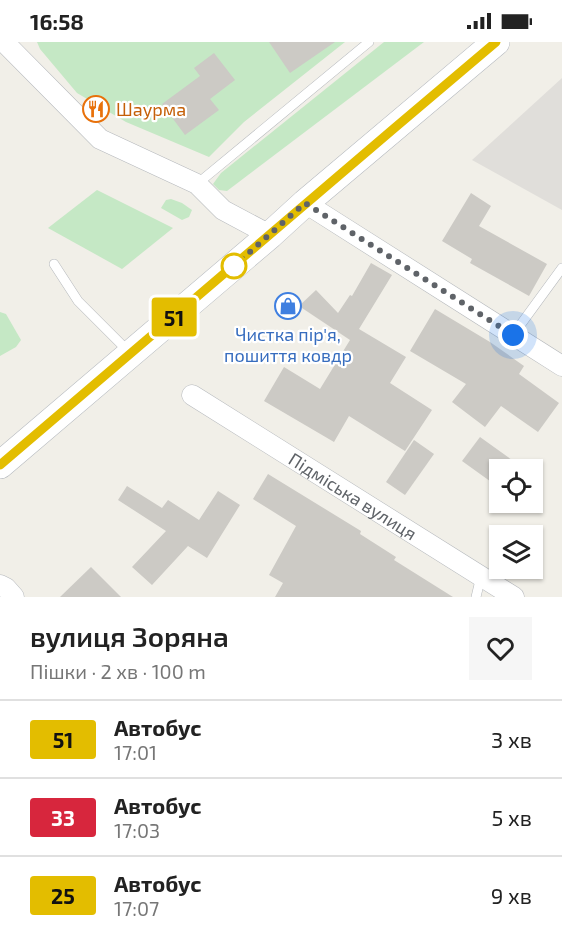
<!DOCTYPE html>
<html lang="uk">
<meta charset="utf-8">
<style>
body{margin:0;font-family:"Exo 2",sans-serif;background:#f6f6f6;color:#222;height:100vh;display:flex;flex-direction:column;font-size:22px;white-space:nowrap}
*{box-sizing:border-box;margin:0}
p{font-size:20px;color:#767676}
.icon{flex:none;width:33px;height:33px;fill:none;stroke:currentColor;stroke-width:2;stroke-linecap:round;stroke-linejoin:round}
.map{position:relative;height:555px;overflow:hidden}
.sheet{display:flex;flex-direction:column;background:#fff;flex:1}
.sheet>*{flex:none}
.badge{padding:0 12px;border-radius:4px;font-size:21px;line-height:39px}
.buttons{position:absolute;left:489px;top:417px;display:grid;gap:12px}
.buttons a{display:grid;place-items:center;width:54px;height:54px;border-radius:0px;background:#fff;box-shadow:0 2px 4px #0004;font-size:30px}
.you{position:absolute;width:30px;height:30px;margin:-15px;border:4px solid #fff;border-radius:50%;background:#1a73e8;box-shadow:0 0 0 9px #1a73e833}
.map>.badge{position:absolute;translate:-50% -50%;box-shadow:0 0 0 3px #fff}
.round{display:grid;place-items:center;flex:none;width:63px;height:63px;border-radius:0px;background:#f6f6f6}
.head{display:flex;align-items:center;justify-content:space-between;height:102px;padding:0 30px}
h1{font-size:28px;font-weight:600;line-height:45px}
ul{padding:0;list-style:none}
li{display:flex;align-items:center;gap:18px;height:78px;padding:0 30px;border-top:2px solid #e0e0e0}
li div{flex:1}
li b{display:block;font-size:22px}
li em{font-style:normal}
li .badge{min-width:66px;font-weight:700;text-align:center}
.status{display:flex;justify-content:space-between;align-items:center;height:42px;padding:0 30px;background:#fff;direction:ltr}
.status svg{height:16px;fill:currentColor}
.map>svg:first-child{display:block}
</style>
<div class="status"><b>16:58</b><svg viewBox="0 0 49 12"><path d="M0 12V9h3v3zM5 12V6h3v6zM10 12V3h3v9zM15 12V0h3v12zM26 1h20v11H26zM47 4h2v5h-2z"/></svg></div>
<div class="map">
<svg width="562" height="555" viewBox="0 0 562 555">
<rect width="100%" height="100%" fill="#f1efe8"/>
<polygon fill="#e0deda" points="562,36 562,168 472,118"/>
<g fill="#c5e8c5">
<polygon points="37,0 345,0 244,80 209,115 126,80 77,51 40,7"/>
<polygon points="384,0 424,0 227,149 219,148 213,142 221,131"/>
<polygon points="97,148 173,186 122,227 48,186"/>
<polygon points="171,157 182,161 192,168 189,175 182,178 161,166 166,158"/>
<polygon points="0,270 6,272 21,298 16,305 0,314"/>
</g>
<g fill="#cccac5">
<polygon points="269,0 335,0 290,31"/>
<polygon points="214,11 235,38 210,57 219,68 185,93 162,62 200,34 194,26"/>
<polygon points="471,151 491,164 479,184 547,222 529,254 470,221 472,217 442,199"/>
<polygon points="371,221 392,233 359,287 406,315 390,341 432,368 405,409 349,374 334,400 264,359 284,325 320,347 350,298 299,264 316,248 338,271 350,253 352,254"/>
<polygon points="435,267 490,300 524,324 519,332 559,361 538,390 501,364 485,385 452,360 466,342 410,309"/>
<polygon points="480,395 512,418 505,428 500,428 500,435 494,442 462,419"/>
<polygon points="414,398 434,412 405,453 386,440"/>
<polygon points="268,432 361,489 360,492 396,515 394,518 453,555 275,555 283,541 269,533 296,484 253,457"/>
<polygon points="127,444 162,466 168,458 199,478 218,449 240,463 207,516 188,504 152,543 132,525 166,489 118,458"/>
<polygon points="91,525 121,555 60,555"/>
</g>
<g fill="none" stroke-linecap="round" stroke-linejoin="round">
<defs>
<g id="lane">
<polyline points="197,142 369,0"/>
<polyline points="54,222 78,259 130,311"/>
<polyline points="513,293 562,226"/>
<polyline points="476,555 481,534"/>
</g>
<g id="street">
<polyline points="4,0 100,97 197,142 223,168 270,193"/>
<polyline points="305,161 562,324"/>
<path id="s1" d="M192,353L514,555"/>
<polyline points="0,543 6,546 14,555"/>
</g>
<polyline id="secondary" points="0,423 270,193 305,161 496,0"/>
</defs>
<use href="#lane" stroke="#b5b8bc" stroke-width="10"/>
<use href="#street" stroke="#b5b8bc" stroke-width="21"/>
<use href="#secondary" stroke="#b6babf" stroke-width="28"/>
<use href="#lane" stroke="#fff" stroke-width="9"/>
<use href="#street" stroke="#fff" stroke-width="20"/>
<use href="#secondary" stroke="#fff" stroke-width="27"/>
</g>
<g fill="none" stroke-linecap="round" stroke-linejoin="round">
<defs>
<path id="line" d="M0,423C166,282 330,140 496,0"/>
</defs>
<use href="#line" stroke="#fff" stroke-width="14"/>
<use href="#line" stroke="#e3bd00" stroke-width="9"/>
<polyline stroke="#5f6368" stroke-width="6" stroke-dasharray="0 10.8" points="234,224 305,161 513,293"/>
</g>
<defs>
<symbol id="restaurant-ring" viewBox="-11 -11 22 22"><circle r="9.5" fill="#fff" stroke="#e8710a" stroke-width="1.5"/><path d="M-5-6h1v4h1v-4h1v4h1v-4h1v5L-1.5 .5V6h-2V.5L-5-1ZM5-6V6H3V1.5H1.5Q1.5-4 5-6Z" fill="#e8710a"/></symbol>
<symbol id="shop-ring" viewBox="-11 -11 22 22"><circle r="9.5" fill="#fff" stroke="#3f7fe0" stroke-width="1.5"/><path d="M-5-2.5h2.3a2.7 3.5 0 0 1 5.4 0H5L5.5 6h-11ZM-1.5-2.5h3a1.5 2.3 0 0 0-3 0Z" fill="#3f7fe0"/></symbol>
</defs>
<g fill-rule="evenodd">
<use href="#restaurant-ring" x="81" y="52" width="30" height="30"/>
<use href="#shop-ring" x="273" y="249" width="30" height="30"/>
</g>
<circle fill="#fff" stroke="#e3bd00" stroke-width="3" cx="234" cy="224" r="12"/>
<g text-anchor="middle" dominant-baseline="central" stroke-width="4.5" stroke-linejoin="round" paint-order="stroke">
<g font-size="18" fill="#c56008" stroke="#fff" text-anchor="start">
<text x="116" y="67">Шаурма</text>
</g>
<g font-size="18" fill="#366cbe" stroke="#fff">
<text x="288" y="292">Чистка пір'я,<tspan x="288" dy="21">пошиття ковдр</tspan></text>
</g>
<g font-size="18" fill="#5f6368" stroke="#fff">
<text stroke="none"><textPath href="#s1" startOffset="190">Підміська вулиця</textPath></text>
</g>
</g>
</svg>
<div class="buttons">
<a><svg class="icon" aria-label="locate" viewBox="0 0 24 24"><circle cx="12" cy="12" r="6"/><path d="M12 2v4M12 18v4M2 12h4M18 12h4"/></svg></a>
<a><svg class="icon" aria-label="layers" viewBox="0 0 24 24"><path d="M12 4l9 5-9 5-9-5zM3 14l9 5 9-5"/></svg></a>
</div>
<div class="you" style="left:513px;top:293px"></div>
<b class="badge" style="left:174px;top:275px;background:#e3bd00;color:#111">51</b>
</div>
<section class="sheet">
<div class="head"><div><h1>вулиця Зоряна</h1><p>Пішки · 2 хв · 100 m</p></div><a class="round"><svg class="icon" aria-label="heart" viewBox="0 0 24 24"><path d="M12 20l-8-8c-3-5 5-10 8-4 3-6 11-1 8 4z"/></svg></a></div>
<ul>
<li><span class="badge" style="background:#e3bd00;color:#111">51</span><div><b>Автобус</b><p>17:01</p></div><em>3 хв</em></li>
<li><span class="badge" style="background:#d7263d;color:#fff">33</span><div><b>Автобус</b><p>17:03</p></div><em>5 хв</em></li>
<li><span class="badge" style="background:#e3bd00;color:#111">25</span><div><b>Автобус</b><p>17:07</p></div><em>9 хв</em></li>
</ul>
</section>
